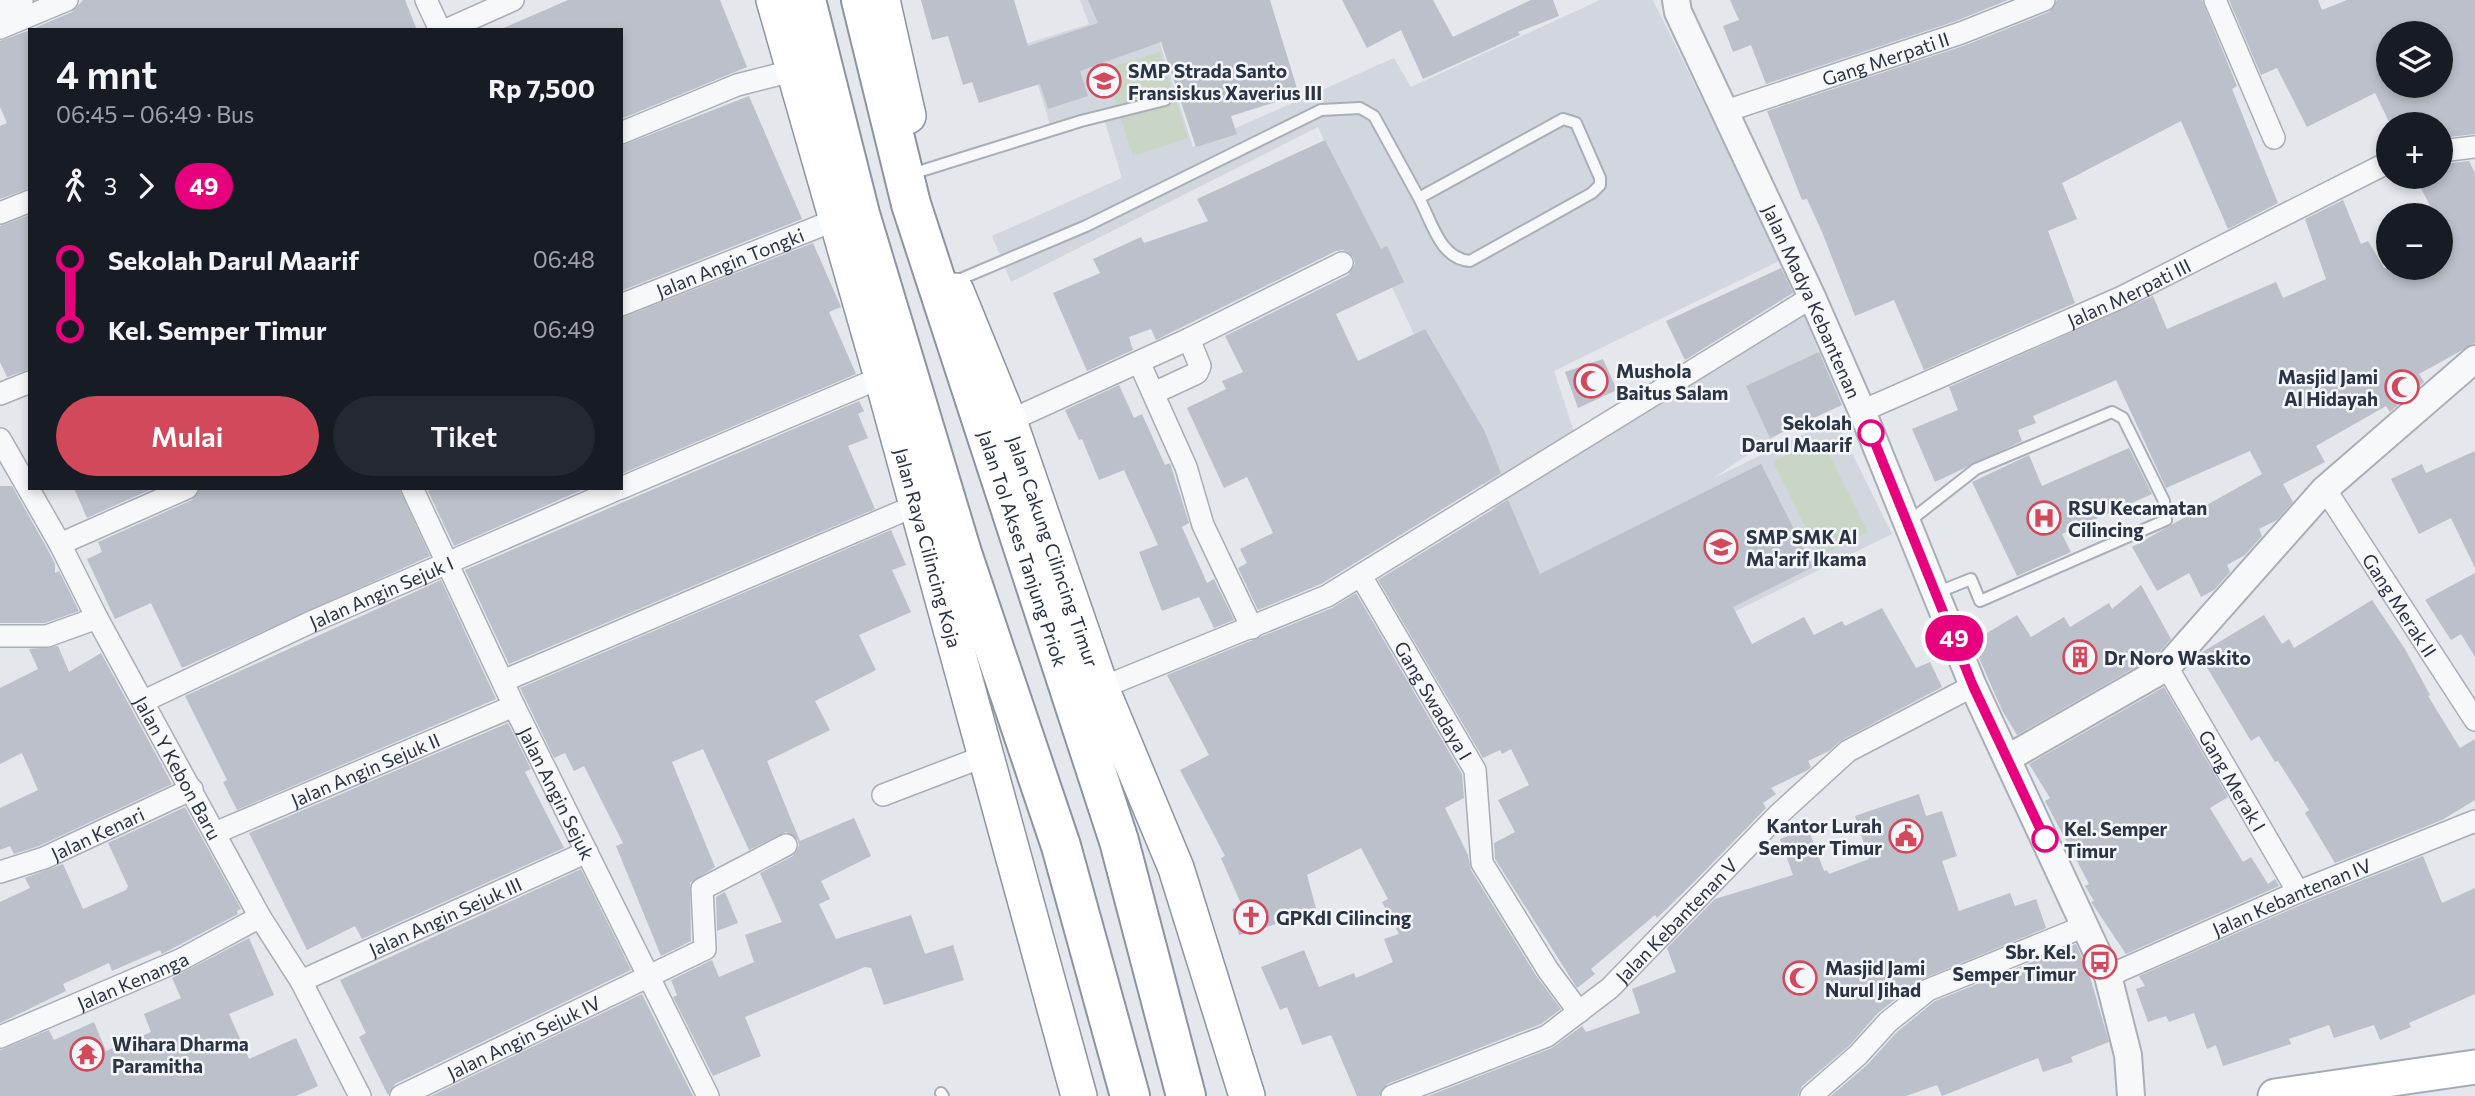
<!DOCTYPE html>
<html lang="id">
<meta charset="utf-8">
<style>
body{margin:0;font-family:Commissioner,sans-serif;background:#242831;color:#f1f3f6;height:100vh;display:flex;flex-direction:column;font-size:26px;white-space:nowrap}
*{box-sizing:border-box;margin:0}
p{font-size:23px;color:#9ea1a6}
.icon{flex:none;width:38px;height:38px;fill:none;stroke:currentColor;stroke-width:2;stroke-linecap:round;stroke-linejoin:round}
.map{position:relative;flex:1;overflow:hidden}
.drawer{position:absolute;left:28px;top:28px;width:595px;height:462px;display:flex;flex-direction:column;background:#171b24;border-radius:0px;box-shadow:0 4px 10px #0003}
.drawer>*{flex:none}
.badge{padding:0 14px;border-radius:23px;font-size:24px;line-height:46px}
.buttons{position:absolute;left:2376px;top:21px;display:grid;gap:14px}
.buttons a{display:grid;place-items:center;width:77px;height:77px;border-radius:50%;background:#171b24;box-shadow:0 4px 10px #0003;font-size:35px}
.map>.badge{position:absolute;translate:-50% -50%;box-shadow:0 0 0 4px #fff}
.legs{display:flex;align-items:center;gap:10px;height:77px;padding:0 28px;font-size:23px}
.legs p{margin-inline-start:auto}
.head{display:flex;align-items:center;justify-content:space-between;height:119px;padding:0 28px}
h1{font-size:38px;font-weight:600;line-height:52px}
.primary-button{display:flex;gap:14px;margin-top:auto;padding:14px 28px}
.primary-button a{flex:1;height:80px;border-radius:42px;background:#d1495b;color:#fff;font-size:28px;font-weight:600;line-height:80px;text-align:center}
.primary-button a+a{background:#242831;color:#f1f3f6}
ul{padding:0 28px;list-style:none}
li{display:flex;align-items:center;gap:24px;height:70px;font-size:26px}
li i{display:grid;place-items:center;width:10px;height:100%;margin:0 9px;background:currentColor}
li i::after{content:'';width:18px;height:18px;margin:-9px;border:5px solid;border-radius:50%;background:#171b24}
li p{margin-inline-start:auto}
li:first-child i{background:linear-gradient(#0000 50%,currentColor 0)}
li:last-child i{background:linear-gradient(currentColor 50%,#0000 0)}
.map>svg:first-child{display:block}
</style>
<div class="map">
<svg width="2475" height="1096" viewBox="0 0 2475 1096">
<rect width="100%" height="100%" fill="#e4e7ec"/>
<polygon fill="#d2d6de" points="1080,0 1143,0 1148,6 1193,147 1394,58 1411,87 1600,0 1653,0 1781,260 1554,371 1574,432 1798,298 1835,396 1712,479 1835,419 1892,534 1598,679 1535,596 1318,127 1011,282 992,236 1122,178 1104,119 1053,134 1025,44 1089,24"/>
<g fill="#c9d6c5">
<polygon points="1160,52 1188,138 1133,156 1105,69"/>
<polygon points="1821,438 1868,532 1820,556 1773,462"/>
</g>
<g fill="#bbc0ca" fill-rule="evenodd">
<polygon points="83,0 405,0 417,30 30,30 72,12"/>
<polygon points="568,0 720,0 747,67 621,119 621,30 499,30"/>
<polygon points="921,0 1014,0 1028,46 1098,23 1088,0 1270,0 1299,95 1231,116 1237,134 1196,147 1161,42 1080,71 1088,96 1048,109 1040,84 979,103 972,82 963,85 948,36 932,40"/>
<polygon points="1342,0 1433,0 1453,37 1531,0 1553,0 1559,16 1518,32 1520,35 1423,79 1401,30 1367,48"/>
<polygon points="1730,0 2008,0 1956,21 1766,84 1751,45 1733,52 1723,26 1739,20"/>
<polygon points="2057,0 2202,0 2237,86 2232,89 2278,203 2228,229 2181,121 2062,183 2077,219 2048,231 2075,303 1924,370 1894,300 1855,316 1822,232 1807,199 1802,200 1767,111 1966,45 2049,12"/>
<path d="M2229,0H2318L2322,10L2347,0H2475V134L2441,138V124H2390L2375,93L2307,127L2277,68L2261,75ZM2389,33H2441V86H2389Z"/>
<polygon points="30,30 30,188 0,199 0,126 7,123 0,107 0,41"/>
<polygon points="749,96 802,219 621,291 621,146"/>
<polygon points="1325,140 1381,249 1387,246 1404,282 1336,314 1358,361 1425,329 1485,432 1501,473 1321,584 1258,610 1238,568 1247,563 1240,549 1273,533 1247,477 1224,488 1187,408 1226,389 1222,381 1243,372 1225,336 1348,275 1355,264 1353,257 1343,250 1336,251 1156,340 1151,329 1129,337 1133,350 1087,371 1053,293 1100,273 1093,259 1141,237 1144,243 1208,221 1197,199"/>
<polygon points="2469,161 2475,173 2475,343 2419,374 2424,382 2390,412 2386,406 2316,446 2325,462 2283,484 2293,502 2277,520 2259,529 2262,536 2245,555 2227,565 2230,572 2214,590 2201,597 2189,573 2157,591 2132,547 2262,474 2250,451 2166,488 2116,380 2033,416 2036,423 2018,430 2022,441 1935,482 1912,429 1958,410 1949,387 2153,296 2167,329 2276,282 2283,298 2326,279 2305,219 2343,200 2361,244 2368,241 2384,268 2441,268 2441,215 2435,215 2415,177 2441,177 2441,164"/>
<polygon points="30,215 30,369 7,377 0,362 0,226"/>
<polygon points="813,243 841,307 829,312 856,374 621,474 621,318"/>
<polygon points="1781,268 1793,293 1685,360 1666,321"/>
<polygon points="1819,352 1842,405 1770,438 1746,386"/>
<polygon points="1603,359 1617,390 1578,408 1565,372"/>
<polygon points="1119,385 1134,418 1142,414 1165,465 1170,463 1189,523 1182,527 1207,583 1214,579 1234,620 1214,628 1199,597 1162,611 1139,552 1158,545 1124,470 1099,480 1082,439 1079,440 1065,410"/>
<polygon points="859,401 864,411 858,414 868,438 848,446 875,509 509,664 465,570"/>
<polygon points="2129,448 2152,494 2062,534 2071,552 2017,576 1972,482 2029,455 2042,486"/>
<polygon points="2475,451 2475,568 2451,518 2419,534 2391,479 2422,464 2426,473"/>
<polygon points="1761,464 1813,567 1733,607 1752,644 1804,617 1814,635 1842,621 1845,626 1882,608 1916,668 1930,662 1942,687 1842,740 1829,751 1808,761 1811,767 1808,770 1771,788 1776,794 1763,803 1766,808 1694,882 1657,918 1655,915 1591,969 1595,974 1577,988 1495,859 1494,843 1515,832 1498,800 1529,785 1511,749 1502,754 1500,750 1483,758 1378,580 1508,500 1540,574"/>
<polygon points="0,486 12,486 48,550 55,564 55,573 59,571 79,611 45,623 0,623"/>
<polygon points="74,488 154,488 87,518"/>
<polygon points="200,488 399,488 430,556 182,668 151,603 115,619 87,559 102,552 98,542 192,500"/>
<polygon points="436,488 586,488 454,546 428,491"/>
<polygon points="891,530 906,565 892,570 911,612 859,635 876,670 815,701 830,730 767,761 800,841 854,818 871,856 821,881 830,899 819,904 836,939 911,915 925,954 953,945 964,980 884,1005 871,968 865,967 745,1017 761,1056 713,1076 673,997 677,995 671,980 712,960 719,977 754,962 745,935 782,922 760,873 793,856 799,846 798,840 786,832 749,850 703,749 672,762 715,867 690,883 691,941 661,956 616,846 623,843 584,766 574,771 565,753 554,758 520,688"/>
<polygon points="2475,573 2475,657 2461,634 2451,640 2425,600"/>
<polygon points="441,580 496,699 237,810 223,782 227,780 185,696"/>
<polygon points="2141,585 2171,639 2157,655 2017,735 2002,710 1972,642 2017,615 2031,637 2064,617 2070,627 2109,603 2112,609"/>
<polygon points="1356,593 1462,774 1464,798 1445,808 1468,855 1471,870 1537,977 1561,1009 1541,1024 1387,1084 1379,1096 1357,1096 1331,1035 1302,1045 1287,1007 1280,1010 1261,967 1304,950 1319,987 1354,973 1356,978 1393,962 1384,939 1399,934 1382,902 1388,899 1361,848 1307,875 1317,912 1239,935 1232,909 1242,906 1221,858 1225,856 1180,770 1209,755 1167,675 1332,608"/>
<polygon points="2372,600 2405,649 2430,695 2428,696 2460,748 2475,739 2475,800 2442,820 2335,863 2305,813 2309,810 2278,761 2275,762 2259,736 2251,741 2199,654 2264,615 2282,644 2289,639 2294,648"/>
<polygon points="58,646 69,672 101,653 172,784 39,846 14,854 10,846 0,850 0,808 38,790 22,753 0,764 0,688 38,669 29,649"/>
<polygon points="2164,687 2228,797 2210,808 2243,862 2251,857 2268,884 2275,879 2279,886 2126,954 2091,902 2094,901 2085,886 2089,884 2045,801 2050,798 2029,764"/>
<polygon points="508,723 531,769 525,772 564,848 362,939 355,926 307,950 249,833"/>
<polygon points="1919,794 1926,816 1942,811 1957,856 1942,861 1959,911 2010,893 2015,906 2036,899 2046,928 1920,980 1878,1013 1849,1046 1802,1086 1798,1096 1428,1096 1552,1048 1582,1026 1586,1032 1640,1013 1632,989 1676,972 1667,948 1715,899 1793,875 1780,839 1808,828 1824,871 1827,870 1829,874 1869,859 1855,816"/>
<polygon points="185,807 241,909 237,911 238,914 162,954 160,950 112,971 109,963 63,984 66,991 0,1023 0,902 30,888 25,878 63,864 83,909 126,890 128,886 108,843"/>
<polygon points="2423,856 2442,903 2475,888 2475,994 2409,1023 2411,1027 2380,1040 2374,1025 2334,1038 2329,1025 2289,1039 2291,1044 2223,1066 2216,1045 2207,1049 2194,1013 2169,1022 2166,1016 2148,1022 2136,989 2145,986 2139,976 2303,904"/>
<polygon points="581,869 631,970 395,1084 388,1095 359,1037 366,1033 340,980"/>
<polygon points="725,892 738,923 717,931 716,897"/>
<polygon points="249,938 274,995 229,1014 249,1059 296,1038 318,1086 296,1096 0,1096 0,1050 49,1030 54,1040 94,1022 106,1051 151,1032 144,1014 181,998 172,978"/>
<polygon points="2076,944 2090,977 2109,1042 2071,1057 2073,1062 2043,1072 2038,1058 1942,1096 1937,1085 1906,1096 1831,1096 1867,1065 1897,1032 1935,1001"/>
<polygon points="642,994 693,1096 431,1096"/>
</g>
<g fill="none" stroke-linecap="round" stroke-linejoin="round">
<defs>
<g id="service">
<polyline points="921,171 1081,121 1165,100"/>
<path d="M956,281L1086,226L1321,110L1360,108L1374,116L1419,198L1563,119L1576,123L1600,178V185L1592,193L1470,261C1440,259 1432,222 1419,198"/>
<polyline points="1907,523 1976,469 2112,412 2123,418 2164,501 2166,520 1980,601 1971,579 1936,593"/>
<polyline points="941,1093 943,1096"/>
</g>
<g id="minor">
<polyline points="426,0 440,30"/>
<polyline points="2215,0 2274,138"/>
<polyline points="0,9 22,0"/>
<polyline points="0,28 67,0"/>
<polyline points="446,30 513,0"/>
<path id="s1" d="M1726,111L1961,33L2044,0"/>
<polyline points="621,133 737,85 792,71"/>
<polyline points="2441,151 2475,147"/>
<polyline points="0,213 30,201"/>
<path id="s2" d="M621,305L838,219"/>
<polyline points="1139,362 1186,467 1203,525 1252,628"/>
<polyline points="1154,393 1197,373 1200,366 1189,339"/>
<polyline points="0,394 30,382"/>
<path id="s3" d="M1862,411L2122,297L2389,162"/>
<polyline points="1009,421 1189,339 1342,263"/>
<path id="s4" d="M0,439L60,544L97,618L260,917L301,981L360,1096"/>
<path id="s5" d="M412,488L514,706L708,1096"/>
<polyline points="621,488 882,377"/>
<path id="s6" d="M2325,489L2475,720"/>
<polyline points="60,544 187,488"/>
<path id="s7" d="M1361,576L1475,770L1482,863L1548,970L1579,1012"/>
<polyline points="0,636 47,636 97,618"/>
<path id="s8" d="M2167,667L2298,892"/>
<polyline points="503,681 917,505"/>
<polyline points="1101,688 1327,596 1812,297"/>
<path id="s9" d="M144,701L309,623L620,488"/>
<polyline points="883,795 985,756"/>
<path id="s10" d="M215,833L514,706"/>
<path id="s11" d="M0,872L44,858L192,789"/>
<path id="s12" d="M2108,976L2298,892L2475,821"/>
<path id="s13" d="M301,981L587,852"/>
<path id="s14" d="M0,1037L180,960L260,917"/>
<path id="s15" d="M401,1096L705,949L702,889L786,845"/>
<path id="s16" d="M1392,1096L1547,1036L1610,988L1778,815L1848,751L1973,686"/>
<polyline points="1811,1096 1858,1055 1888,1022 1928,990 2085,926"/>
</g>
<g id="tertiary">
<path id="s17" d="M1676,0L1678,12L1812,297L1862,411L1973,686L2108,976L2128,1055L2131,1096"/>
<polyline points="2008,758 2167,667 2325,489 2475,359"/>
</g>
<polyline id="primary" points="2275,1096 2475,1067"/>
<g id="trunk">
<path id="s18" d="M774,0L882,377L1079,1096"/>
<polyline points="882,0 908,116"/>
<path id="s19" d="M956,291L1009,421L1101,688L1176,868L1247,1096"/>
</g>
<g id="motorway">
<polyline points="806,0 860,214 962,553 1061,846 1130,1096"/>
<path id="s20" d="M861,0L911,204L1119,841L1186,1096"/>
</g>
</defs>
<use href="#service" stroke="#a9aeb7" stroke-width="14"/>
<use href="#minor" stroke="#a9aeb7" stroke-width="24"/>
<use href="#tertiary" stroke="#a9aeb7" stroke-width="30"/>
<use href="#primary" stroke="#a3abb8" stroke-width="37"/>
<use href="#trunk" stroke="#8b94a3" stroke-width="38"/>
<use href="#motorway" stroke="#8b94a3" stroke-width="42"/>
<use href="#service" stroke="#f7f8fa" stroke-width="10"/>
<use href="#minor" stroke="#f7f8fa" stroke-width="21"/>
<use href="#tertiary" stroke="#f7f8fa" stroke-width="26"/>
<use href="#primary" stroke="#fff" stroke-width="33"/>
<use href="#trunk" stroke="#fff" stroke-width="35"/>
<use href="#motorway" stroke="#fff" stroke-width="38"/>
</g>
<g fill="none" stroke-linecap="round" stroke-linejoin="round">
<defs>
<polyline id="line-1" points="1871,433 1973,686 2045,839"/>
</defs>
<use href="#line-1" stroke="#fff" stroke-width="16"/>
<use href="#line-1" stroke="#e6007e" stroke-width="10"/>
</g>
<defs>
<symbol id="school-ring" viewBox="-11 -11 22 22"><circle r="9.5" fill="#f4f6f9" stroke="#d1495b" stroke-width="1.5"/><path d="M0-5L7-2L0 1L-7-2ZM-4 1L0 2.5L4 1V4Q0 6-4 4Z" fill="#d1495b"/></symbol>
<symbol id="mosque-ring" viewBox="-11 -11 22 22"><circle r="9.5" fill="#f4f6f9" stroke="#d1495b" stroke-width="1.5"/><path d="M3.5-4.9A6 6 0 1 0 3.5 4.9A5 5 0 1 1 3.5-4.9Z" fill="#d1495b"/></symbol>
<symbol id="hospital-ring" viewBox="-11 -11 22 22"><circle r="9.5" fill="#f4f6f9" stroke="#d1495b" stroke-width="1.5"/><path d="M-5-5h3v3.5h4V-5h3V5h-3V1.5h-4V5h-3Z" fill="#d1495b"/></symbol>
<symbol id="building-ring" viewBox="-11 -11 22 22"><circle r="9.5" fill="#f4f6f9" stroke="#d1495b" stroke-width="1.5"/><path d="M-4-6H4V6H1V3H-1V6H-4ZM-2.5-4.3h1.7v1.8h-1.7ZM.8-4.3h1.7v1.8H.8ZM-2.5-1h1.7V.8h-1.7ZM.8-1h1.7V.8H.8Z" fill="#d1495b"/></symbol>
<symbol id="civic-ring" viewBox="-11 -11 22 22"><circle r="9.5" fill="#f4f6f9" stroke="#d1495b" stroke-width="1.5"/><path d="M-.6-6.5H3V-4.5H.6V-3L4-1V1h2V6H-6V1h2V-1L-.6-3ZM-1.2 2.5V6h2.4V2.5Z" fill="#d1495b"/></symbol>
<symbol id="church-ring" viewBox="-11 -11 22 22"><circle r="9.5" fill="#f4f6f9" stroke="#d1495b" stroke-width="1.5"/><path d="M-1.2-6h2.4v3.5h3.3v2.4h-3.3V6h-2.4V-.1h-3.3v-2.4h3.3Z" fill="#d1495b"/></symbol>
<symbol id="bus-ring" viewBox="-11 -11 22 22"><circle r="9.5" fill="#f4f6f9" stroke="#d1495b" stroke-width="1.5"/><path d="M-5-6H5V4H4V6H2V4H-2V6H-4V4H-5ZM-3.5-4V0h7V-4ZM-3.5 1.2v1.5H-2V1.2ZM2 1.2v1.5H3.5V1.2Z" fill="#d1495b"/></symbol>
<symbol id="temple-ring" viewBox="-11 -11 22 22"><circle r="9.5" fill="#f4f6f9" stroke="#d1495b" stroke-width="1.5"/><path d="M0-6L5-2H3V0L6.5 2.5H4V6H1.5V3h-3V6H-4V2.5H-6.5L-3 0V-2H-5Z" fill="#d1495b"/></symbol>
</defs>
<g fill-rule="evenodd">
<use href="#school-ring" x="1085" y="62" width="38" height="38"/>
<use href="#mosque-ring" x="1572" y="362" width="38" height="38"/>
<use href="#mosque-ring" x="2383" y="368" width="38" height="38"/>
<use href="#hospital-ring" x="2025" y="499" width="38" height="38"/>
<use href="#school-ring" x="1702" y="528" width="38" height="38"/>
<use href="#building-ring" x="2061" y="638" width="38" height="38"/>
<use href="#civic-ring" x="1887" y="817" width="38" height="38"/>
<use href="#church-ring" x="1232" y="898" width="38" height="38"/>
<use href="#bus-ring" x="2081" y="943" width="38" height="38"/>
<use href="#mosque-ring" x="1781" y="959" width="38" height="38"/>
<use href="#temple-ring" x="68" y="1035" width="38" height="38"/>
</g>
<g fill="#fff" stroke="#e6007e" stroke-width="3.5">
<circle cx="1871" cy="433" r="12"/>
<circle cx="2045" cy="839" r="12"/>
</g>
<g text-anchor="middle" dominant-baseline="central" stroke-width="5" stroke-linejoin="round" paint-order="stroke">
<g font-size="19" fill="#2b3445" stroke="#f4f6f9">
<text stroke="none"><textPath href="#s1" startOffset="168">Gang Merpati II</textPath></text>
<text stroke="none"><textPath href="#s2" startOffset="117">Jalan Angin Tongki</textPath></text>
<text stroke="none"><textPath href="#s3" startOffset="292">Jalan Merpati III</textPath></text>
<text stroke="none"><textPath href="#s17" startOffset="331">Jalan Madya Kebantenan</textPath></text>
<text stroke="none"><textPath href="#s18" startOffset="569">Jalan Raya Cilincing Koja</textPath></text>
<text stroke="none"><textPath href="#s20" startOffset="572">Jalan Tol Akses Tanjung Priok</textPath></text>
<text stroke="none"><textPath href="#s19" startOffset="278">Jalan Cakung Cilincing Timur</textPath></text>
<text stroke="none"><textPath href="#s9" startOffset="261">Jalan Angin Sejuk I</textPath></text>
<text stroke="none"><textPath href="#s6" startOffset="138">Gang Merak II</textPath></text>
<text stroke="none"><textPath href="#s7" startOffset="144">Gang Swadaya I</textPath></text>
<text stroke="none"><textPath href="#s4" startOffset="374">Jalan Y Kebon Baru</textPath></text>
<text stroke="none"><textPath href="#s10" startOffset="163">Jalan Angin Sejuk II</textPath></text>
<text stroke="none"><textPath href="#s8" startOffset="131">Gang Merak I</textPath></text>
<text stroke="none"><textPath href="#s5" startOffset="338">Jalan Angin Sejuk</textPath></text>
<text stroke="none"><textPath href="#s11" startOffset="105">Jalan Kenari</textPath></text>
<text stroke="none"><textPath href="#s12" startOffset="200">Jalan Kebantenan IV</textPath></text>
<text stroke="none"><textPath href="#s13" startOffset="158">Jalan Angin Sejuk III</textPath></text>
<text stroke="none"><textPath href="#s16" startOffset="340">Jalan Kebantenan V</textPath></text>
<text stroke="none"><textPath href="#s14" startOffset="144">Jalan Kenanga</textPath></text>
<text stroke="none"><textPath href="#s15" startOffset="136">Jalan Angin Sejuk IV</textPath></text>
</g>
<g font-size="19" font-weight="bold" fill="#2b3445" stroke="#f4f6f9" text-anchor="start">
<text x="1128" y="70">SMP Strada Santo<tspan x="1128" dy="22">Fransiskus Xaverius III</tspan></text>
<text x="1616" y="370">Mushola<tspan x="1616" dy="22">Baitus Salam</tspan></text>
<text x="2378" y="376" text-anchor="end">Masjid Jami<tspan x="2378" dy="22">Al Hidayah</tspan></text>
<text x="2068" y="507">RSU Kecamatan<tspan x="2068" dy="22">Cilincing</tspan></text>
<text x="1746" y="536">SMP SMK Al<tspan x="1746" dy="22">Ma'arif Ikama</tspan></text>
<text x="2104" y="657">Dr Noro Waskito</text>
<text x="1882" y="825" text-anchor="end">Kantor Lurah<tspan x="1882" dy="22">Semper Timur</tspan></text>
<text x="1276" y="917">GPKdI Cilincing</text>
<text x="2076" y="951" text-anchor="end">Sbr. Kel.<tspan x="2076" dy="22">Semper Timur</tspan></text>
<text x="1825" y="967">Masjid Jami<tspan x="1825" dy="22">Nurul Jihad</tspan></text>
<text x="112" y="1043">Wihara Dharma<tspan x="112" dy="22">Paramitha</tspan></text>
</g>
<g font-size="19" font-weight="bold" fill="#2b3445" stroke="#f4f6f9" text-anchor="end">
<text x="1852" y="422">Sekolah<tspan x="1852" dy="22">Darul Maarif</tspan></text>
<text x="2064" y="828" text-anchor="start">Kel. Semper<tspan x="2064" dy="22">Timur</tspan></text>
</g>
</g>
</svg>
<div class="buttons">
<a><svg class="icon" aria-label="layers" viewBox="0 0 24 24"><path d="M12 4l9 5-9 5-9-5zM3 14l9 5 9-5"/></svg></a>
<a>+</a>
<a>−</a>
</div>
<b class="badge" style="left:1954px;top:638px;background:#e6007e;color:#fff">49</b>
<section class="drawer">
<div class="head"><div><h1>4 mnt</h1><p>06:45 – 06:49 · Bus</p></div><b>Rp 7,500</b></div>
<div class="legs"><svg class="icon" aria-label="walk" viewBox="0 0 24 24"><circle cx="13" cy="4" r="2"/><path d="M13 8l-2 6 4 7M11 14l-3 7M7 12l3-4h3l4 4"/></svg>3<svg class="icon" aria-label="forward" viewBox="0 0 24 24"><path d="M9 5l7 7-7 7"/></svg><b class="badge" style="background:#e6007e;color:#fff">49</b></div>
<ul>
<li><i style="color:#e6007e"></i><b>Sekolah Darul Maarif</b><p>06:48</p></li>
<li><i style="color:#e6007e"></i><b>Kel. Semper Timur</b><p>06:49</p></li>
</ul>
<div class="primary-button"><a>Mulai</a><a>Tiket</a></div>
</section>
</div>
